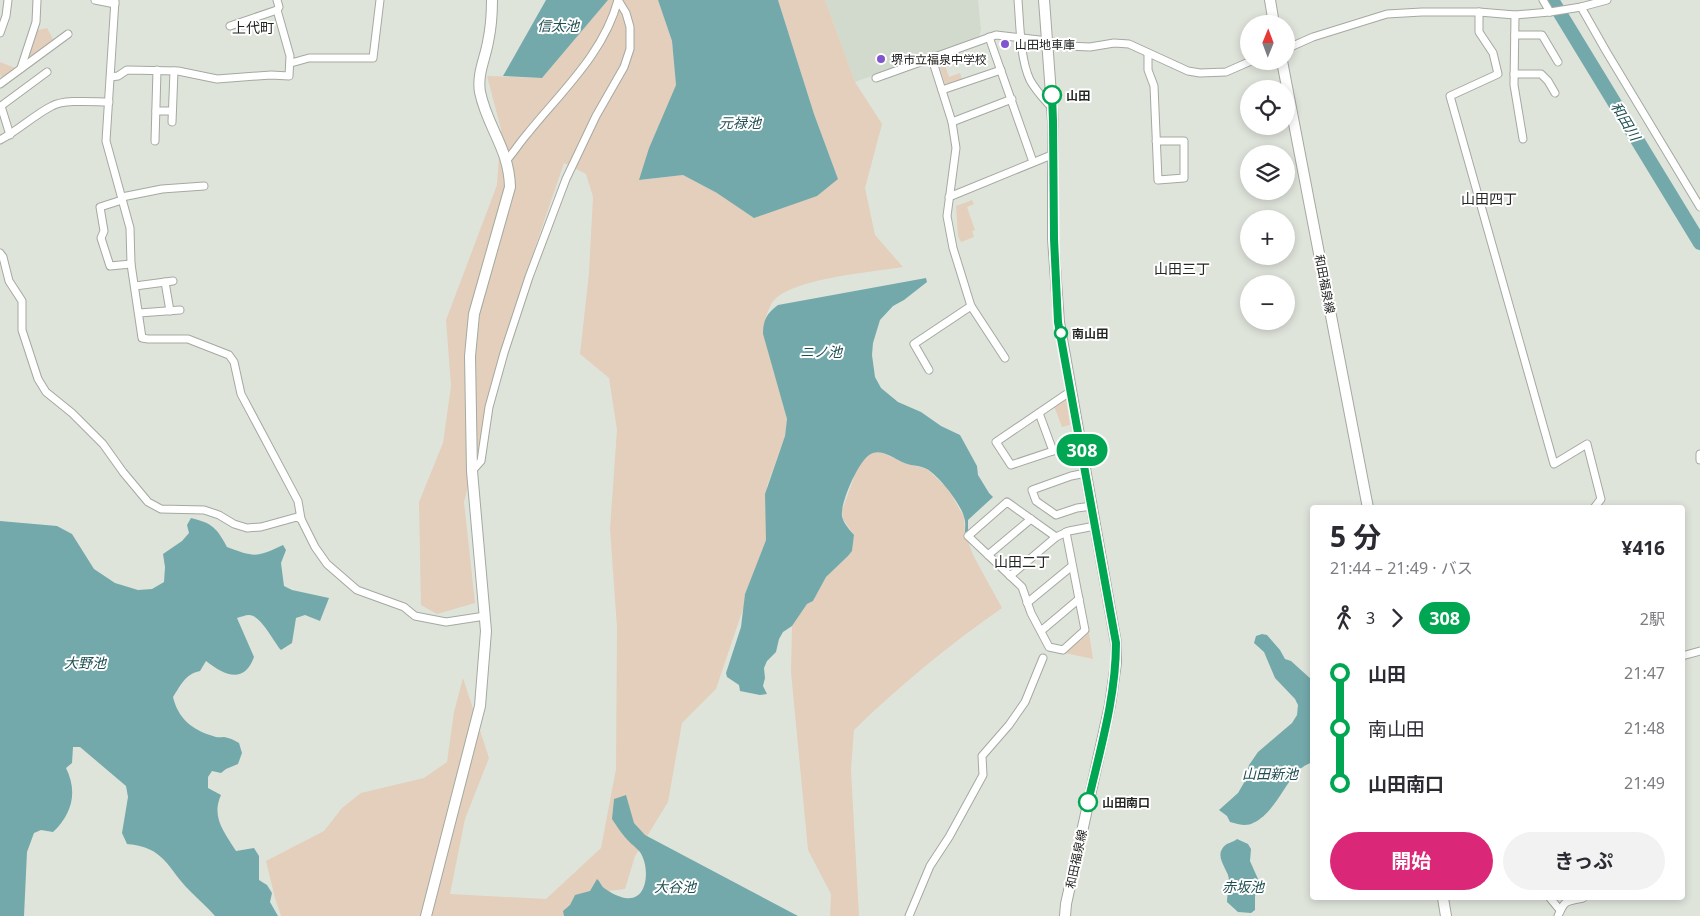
<!DOCTYPE html>
<html lang="ja">
<meta charset="utf-8">
<style>
body{margin:0;font-family:"Noto Sans","Noto Sans JP",sans-serif;background:#f2f2f3;color:#2b2b33;height:100vh;display:flex;flex-direction:column;font-size:19px;white-space:nowrap}
*{box-sizing:border-box;margin:0}
p{font-size:16px;color:#7c7c81}
.icon{flex:none;width:28px;height:28px;fill:none;stroke:currentColor;stroke-width:2;stroke-linecap:round;stroke-linejoin:round}
.map{position:relative;flex:1;overflow:hidden}
.details{position:absolute;left:1310px;top:505px;width:375px;height:395px;display:flex;flex-direction:column;background:#fff;border-radius:5px;box-shadow:0 2px 8px #0003}
.details>*{flex:none}
.badge{padding:0 10px;border-radius:16px;font-size:18px;line-height:32px}
.needle{width:32px;rotate:1deg}
.tools{position:absolute;left:1240px;top:15px;display:grid;gap:10px}
.tools a{display:grid;place-items:center;width:55px;height:55px;border-radius:50%;background:#fff;box-shadow:0 2px 8px #0003;font-size:25px}
.map>.badge{position:absolute;translate:-50% -50%;box-shadow:0 0 0 2px #fff}
.legs{display:flex;align-items:center;gap:8px;height:55px;padding:0 20px;font-size:16px}
.legs p{margin-inline-start:auto}
.head{display:flex;align-items:center;justify-content:space-between;height:85px;padding:0 20px}
h1{font-size:28px;font-weight:700;line-height:38px}
.action{display:flex;gap:10px;margin-top:auto;padding:10px 20px}
.action a{flex:1;height:58px;border-radius:30px;background:#db2777;color:#fff;font-size:20px;font-weight:700;line-height:58px;text-align:center}
.action a+a{background:#f2f2f3;color:#2b2b33}
ul{padding:0 20px;list-style:none}
li{display:flex;align-items:center;gap:18px;height:55px;font-size:19px}
li i{display:grid;place-items:center;width:8px;height:100%;margin:0 6px;background:currentColor}
li i::after{content:'';width:12px;height:12px;margin:-6px;border:4px solid;border-radius:50%;background:#fff}
li p{margin-inline-start:auto}
li:first-child i{background:linear-gradient(#0000 50%,currentColor 0)}
li:last-child i{background:linear-gradient(currentColor 50%,#0000 0)}
.map>svg:first-child{display:block}
</style>
<div class="map">
<svg width="1700" height="916" viewBox="0 0 1700 916">
<rect width="100%" height="100%" fill="#dfe4db"/>
<polygon fill="#d1dacc" points="825,0 978,0 981,30 979,37 855,82"/>
<g fill="#e3cfbb">
<path d="M608,0H658L672,41L676,85L649,148L640,180L683,175L717,193L838,179L814,114L778,0H825L855,82L882,124L865,188L875,235L903,267C871,272 799,278 776,298C768,305 764,323 763,334L787,419L785,436L767,486L766,540L745,594L744,606L716,689L682,723L668,802L635,856L625,889L575,895L566,916H281L275,898L266,861L324,831L342,808L361,793L424,778L447,762L454,712L463,678L489,758L465,819L450,894L546,899L601,848L616,769L617,627L610,529L617,430L609,378L580,354L589,273L593,197L586,174L564,163L518,297L464,502L475,603L437,614L421,605L419,502L443,443L451,386L446,320L497,185L501,129L487,76L542,78Z"/>
<polygon points="47,28 54,41 32,57 29,55 38,30"/>
<polygon points="943,59 949,77 960,73 962,79 945,84 938,61"/>
<polygon points="0,62 18,69 2,80 0,74"/>
<polygon points="972,200 974,204 967,207 975,230 972,231 974,237 961,242 958,236 956,206"/>
<polygon points="1066,398 1070,425 1062,427 1054,406"/>
<path d="M874,452H881L904,463L927,469L948,489L964,517L965,533L973,555L1002,608C949,645 900,685 854,730L851,770L859,916H830L831,894L808,850L791,672L792,626L807,604L813,601L826,577L848,556L852,551L854,535L843,519L842,511L858,466L869,455Z"/>
<polygon points="1089,633 1093,659 1065,653"/>
</g>
<g fill="#74a9ab">
<polygon points="546,0 608,0 542,78 503,76"/>
<polygon points="658,0 778,0 814,114 838,179 817,196 754,218 717,193 683,175 639,180 649,148 676,85 672,41"/>
<path d="M926,278L927,282L904,300L893,306L880,320L873,343L872,355L875,377L881,388L898,402L921,412L941,426L960,435L977,466L978,475L989,493L993,497L968,520V532H965C965,528 966,522 964,517C961,504 939,476 927,469C919,465 910,466 902,462C893,458 883,450 873,453C860,456 840,503 842,516C843,523 850,530 854,535L852,551L848,556L826,577L813,601L807,604L792,626L783,632L779,639L776,652L767,661L764,668L765,678L763,686L767,694L760,695L740,691L739,685L727,677L726,673L741,627L745,594L766,540L765,494L785,436L787,419L763,334C763,320 767,313 778,305Z"/>
<path d="M191,518C212,523 217,528 227,547C254,557 256,558 283,545L286,550L281,563L284,586L292,590L329,598L320,621L305,615L296,618L292,643L281,650C273,641 261,615 249,615C245,615 241,617 237,618L254,657C244,685 224,675 206,661L200,671C185,674 181,685 173,697C178,718 192,730 213,736C217,738 220,737 224,737C230,738 234,740 239,743L242,753L238,764L226,769L221,773L212,771L208,777V788L221,795C211,817 224,832 236,851L254,848L259,856V880L267,885L272,893L270,902L278,916H215C207,907 199,900 190,891C167,868 165,847 127,844L122,833L128,797L126,786L80,747H73L72,763L66,768C78,792 72,814 53,832L41,830L34,833L27,852L24,916H0V521L57,526L72,534L94,569L115,583L138,590L152,589L164,582L165,567L163,554L182,541L189,533L187,525Z"/>
<path d="M1262,634L1267,635L1280,650L1285,659L1291,661L1312,680V762C1306,765 1298,769 1294,775C1282,791 1271,815 1253,823C1246,827 1238,824 1230,822L1227,816L1219,810L1238,793L1245,781L1249,765L1258,752L1292,723L1297,715L1298,705L1295,699L1275,678L1264,652L1254,643L1256,636Z"/>
<path d="M626,795L634,823L645,835L798,916H564L563,911L570,905L575,895L590,891L597,879C600,881 601,886 604,888C609,892 619,897 625,898C647,902 649,872 643,858C641,852 638,850 634,846C625,839 618,828 612,819L614,799Z"/>
<path d="M1237,839L1248,844L1251,849L1250,861L1258,879L1255,897V910L1251,913L1238,912L1227,902C1227,893 1231,884 1228,875C1225,867 1217,857 1222,849C1226,842 1233,843 1237,839Z"/>
</g>
<g fill="none" stroke-linecap="round" stroke-linejoin="round">
<polyline stroke="#74a9ab" stroke-width="14" points="1552,0 1700,243"/>
<defs>
<g id="street">
<polyline points="95,0 115,4"/>
<polyline points="115,0 106,141 130,228 131,264 142,338 148,339 188,339 229,355 234,362 241,394 298,501 301,519 315,547 327,564 357,590 404,607 415,616 446,622 485,616"/>
<path d="M1018,0C1020,24 1020,59 1030,80C1036,91 1044,99 1052,108"/>
<polyline points="1543,0 1550,12"/>
<polyline points="1581,7 1606,51 1700,207"/>
<polyline points="1479,12 1479,32 1493,53 1498,74 1450,96 1554,464 1587,444 1601,499 1594,508"/>
<polyline points="1515,15 1514,85 1523,139"/>
<polyline points="230,26 277,10 279,7 277,0"/>
<polyline points="0,33 6,16 8,0"/>
<polyline points="1515,35 1542,35 1558,62"/>
<polyline points="989,37 1033,162"/>
<polyline points="1286,49 1313,37 1387,14 1422,12 1479,12 1515,15 1550,12 1581,7 1607,0"/>
<polyline points="1148,54 1148,70 1154,86 1158,180 1184,178 1184,141 1156,141"/>
<polyline points="932,59 952,122 956,148 947,216 953,248 971,306 1005,358"/>
<polyline points="291,63 309,58 373,58 380,0"/>
<polyline points="21,68 36,22 37,0"/>
<polyline points="1514,74 1541,74 1548,81 1555,93"/>
<polyline points="111,77 118,76 127,70 178,71 217,79 271,75 289,76 290,56 277,10"/>
<polyline points="876,78 996,35 1048,41 1067,46 1090,47 1114,43 1129,44 1188,71 1200,73 1226,72 1251,61"/>
<polyline points="0,84 68,34"/>
<polyline points="942,90 1001,70"/>
<polyline points="156,111 172,111"/>
<polyline points="172,122 174,71"/>
<polyline points="952,122 1012,99"/>
<polyline points="10,135 1,106 47,72"/>
<path d="M0,140C19,130 34,115 52,106C65,99 94,102 109,102"/>
<polyline points="155,141 157,70"/>
<path d="M506,161C514,152 520,142 528,133C561,92 604,53 618,0"/>
<polyline points="122,197 162,189 204,186"/>
<polyline points="949,197 1054,154"/>
<polyline points="122,200 100,207 104,231 101,238 110,266 131,264"/>
<polyline points="0,253 3,257 9,281 22,301 22,330 38,379 46,392 72,413 103,444 123,472 148,502 161,509 204,510 219,515 234,524 247,528 261,527 297,517 301,519"/>
<polyline points="165,282 170,311"/>
<polyline points="135,286 173,281"/>
<polyline points="139,313 180,310"/>
<polyline points="929,370 914,344 971,306"/>
<polyline points="1071,391 996,442 1011,465 1080,442"/>
<polyline points="1039,413 1053,451"/>
<polyline points="1700,454 1700,460"/>
<polyline points="472,471 481,461 489,407 504,353 529,277 566,179 596,116 624,67 630,49 630,27 626,13 618,0"/>
<polyline points="1086,473 1071,476 1032,490 1036,501 1056,515 1077,508 1092,506"/>
<polyline points="1056,537 1007,502 968,536 1022,587 1031,613 1049,647 1063,650 1085,630 1066,532"/>
<polyline points="988,555 1031,519"/>
<polyline points="1010,576 1056,537 1069,531 1095,526"/>
<polyline points="1027,603 1072,566"/>
<polyline points="1041,631 1079,599"/>
<polyline points="1682,656 1700,651"/>
<polyline points="1550,898 1560,910"/>
<polyline points="909,916 930,866 949,837 983,775 982,756 1009,725 1025,702 1043,658"/>
<path d="M1558,916C1565,899 1566,902 1583,898"/>
</g>
<g id="secondary">
<polyline points="1044,0 1053,121 1053,239 1059,322 1116,643 1116,663 1110,705 1066,904 1065,916"/>
<polyline points="1270,0 1274,24"/>
<polyline points="1282,61 1368,508"/>
<polyline points="1443,898 1446,916"/>
<path d="M426,916L480,706L486,631L472,471L470,356L474,314L510,187C509,148 487,127 480,92C477,74 485,59 488,42C491,28 492,14 492,0"/>
</g>
</defs>
<use href="#street" stroke="#a4a9a1" stroke-width="9"/>
<use href="#secondary" stroke="#a4a9a1" stroke-width="12"/>
<use href="#street" stroke="#fff" stroke-width="7"/>
<use href="#secondary" stroke="#fff" stroke-width="10"/>
</g>
<g fill="none" stroke-linecap="round" stroke-linejoin="round">
<defs>
<path id="line-1" d="M1052,95L1053,121L1054,239L1058,322L1116,643C1116,697 1100,750 1088,802"/>
</defs>
<use href="#line-1" stroke="#fff" stroke-width="11"/>
<use href="#line-1" stroke="#00a651" stroke-width="8"/>
</g>
<g fill="#8055cf" stroke="#fff" stroke-width="2">
<circle cx="1005" cy="44" r="5"/>
<circle cx="881" cy="59" r="5"/>
</g>
<g fill="#fff" stroke="#00a651" stroke-width="2.5">
<circle cx="1052" cy="95" r="9"/>
<circle cx="1061" cy="333" r="6"/>
<circle cx="1088" cy="802" r="9"/>
</g>
<g text-anchor="middle" dominant-baseline="central" stroke-width="4" stroke-linejoin="round" paint-order="stroke">
<g font-size="12" fill="#242623" stroke="#fff" text-anchor="start">
<text x="1015" y="44">山田地車庫</text>
<text x="891" y="59">堺市立福泉中学校</text>
</g>
<g font-size="12" font-weight="bold" fill="#242623" stroke="#fff" text-anchor="start">
<text x="1066" y="95">山田</text>
<text x="1072" y="333">南山田</text>
<text x="1102" y="802">山田南口</text>
</g>
<g font-size="12" fill="#242623" stroke="#fff">
<text transform="translate(1325 284) rotate(79)">和田福泉線</text>
<text transform="translate(1076 859) rotate(-78)">和田福泉線</text>
</g>
<g font-size="14" font-style="italic" fill="#1f4f51" stroke="#fff">
<text x="558" y="25">信太池</text>
<text transform="translate(1626 121) rotate(59)">和田川</text>
<text x="740" y="122">元禄池</text>
<text x="821" y="351">ニノ池</text>
<text x="85" y="662">大野池</text>
<text x="1270" y="773">山田新池</text>
<text x="675" y="886">大谷池</text>
<text x="1243" y="886">赤坂池</text>
</g>
<g font-size="14" fill="#242623" stroke="#fff">
<text x="253" y="27">上代町</text>
<text x="1489" y="198">山田四丁</text>
<text x="1182" y="268">山田三丁</text>
<text x="1022" y="561">山田二丁</text>
</g>
</g>
</svg>
<div class="tools">
<a><svg class="needle" viewBox="-14 -14 28 28"><path d="M0-13l5 13h-10z" fill="#e53935"/><path d="M0 13l5-13h-10z" fill="#7c7c81"/></svg></a>
<a><svg class="icon" aria-label="locate" viewBox="0 0 24 24"><circle cx="12" cy="12" r="6"/><path d="M12 2v4M12 18v4M2 12h4M18 12h4"/></svg></a>
<a><svg class="icon" aria-label="layers" viewBox="0 0 24 24"><path d="M12 4l9 5-9 5-9-5zM3 14l9 5 9-5"/></svg></a>
<a>+</a>
<a>−</a>
</div>
<b class="badge" style="left:1082px;top:450px;background:#00a651;color:#fff">308</b>
<section class="details">
<div class="head"><div><h1>5 分</h1><p>21:44 – 21:49 · バス</p></div><b>¥416</b></div>
<div class="legs"><svg class="icon" aria-label="walk" viewBox="0 0 24 24"><circle cx="13" cy="4" r="2"/><path d="M13 8l-2 6 4 7M11 14l-3 7M7 12l3-4h3l4 4"/></svg>3<svg class="icon" aria-label="forward" viewBox="0 0 24 24"><path d="M9 5l7 7-7 7"/></svg><b class="badge" style="background:#00a651;color:#fff">308</b><p>2駅</p></div>
<ul>
<li><i style="color:#00a651"></i><b>山田</b><p>21:47</p></li>
<li><i style="color:#00a651"></i><span>南山田</span><p>21:48</p></li>
<li><i style="color:#00a651"></i><b>山田南口</b><p>21:49</p></li>
</ul>
<div class="action"><a>開始</a><a>きっぷ</a></div>
</section>
</div>
